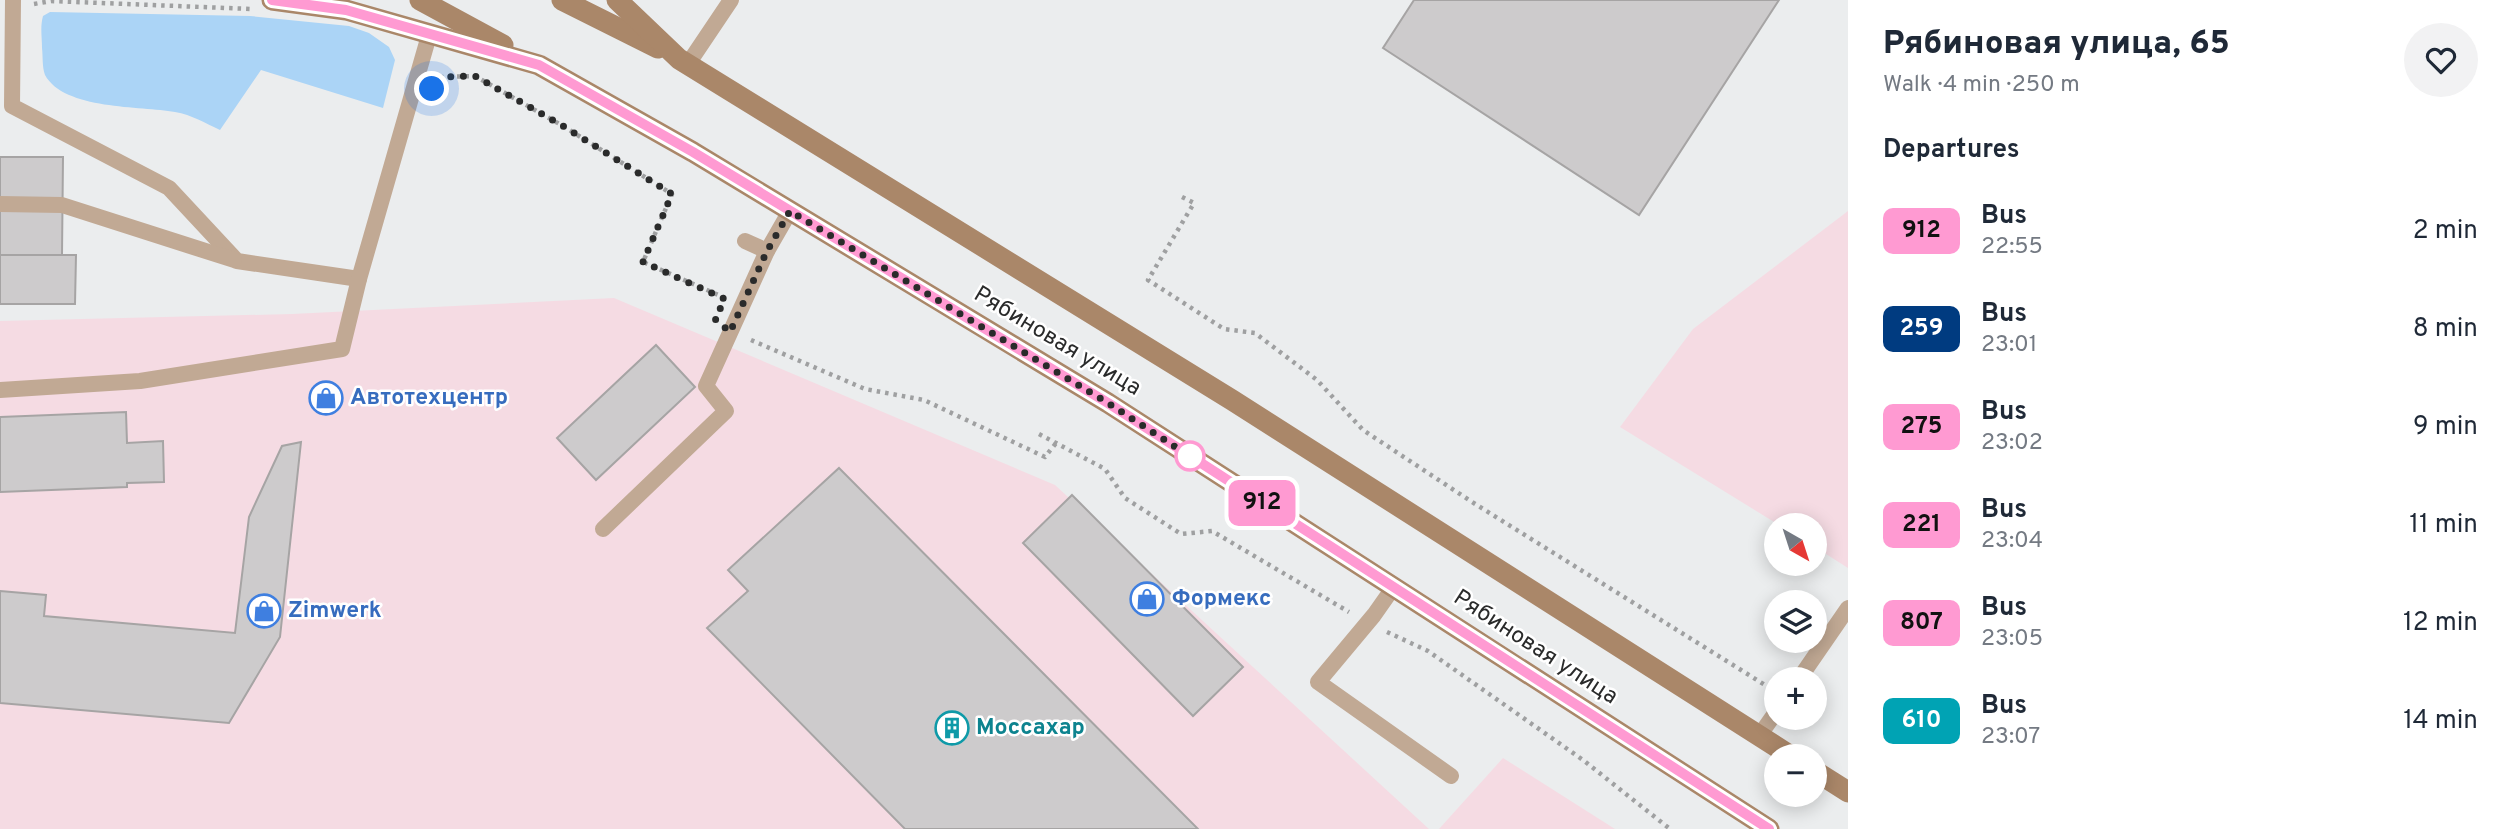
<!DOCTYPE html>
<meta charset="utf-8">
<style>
body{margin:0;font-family:Overpass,sans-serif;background:#f2f2f3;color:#1f2937;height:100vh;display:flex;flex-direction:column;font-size:26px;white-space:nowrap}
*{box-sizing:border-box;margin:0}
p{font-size:23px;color:#747a83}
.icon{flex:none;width:38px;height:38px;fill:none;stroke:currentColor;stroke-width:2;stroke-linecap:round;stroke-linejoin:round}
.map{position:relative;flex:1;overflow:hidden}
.details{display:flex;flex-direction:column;background:#fff;width:665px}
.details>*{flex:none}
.badge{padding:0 14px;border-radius:10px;font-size:24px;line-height:46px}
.needle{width:46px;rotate:141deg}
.tools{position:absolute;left:1764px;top:513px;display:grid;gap:14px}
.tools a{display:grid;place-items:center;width:63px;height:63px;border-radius:50%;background:#fff;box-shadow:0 4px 18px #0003;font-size:35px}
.you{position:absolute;width:35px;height:35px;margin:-18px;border:5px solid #fff;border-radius:50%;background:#1a73e8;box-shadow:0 0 0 10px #1a73e833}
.map>.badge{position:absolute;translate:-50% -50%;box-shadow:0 0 0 4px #fff}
h2{padding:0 35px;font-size:26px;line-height:63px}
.round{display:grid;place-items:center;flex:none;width:74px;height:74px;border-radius:37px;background:#f2f2f3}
.headline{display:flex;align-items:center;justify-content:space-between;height:119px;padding:0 35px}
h1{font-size:33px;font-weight:800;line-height:52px}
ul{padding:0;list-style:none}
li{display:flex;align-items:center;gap:21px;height:98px;padding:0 35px}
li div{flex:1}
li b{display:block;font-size:26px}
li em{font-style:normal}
li .badge{min-width:77px;font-weight:700;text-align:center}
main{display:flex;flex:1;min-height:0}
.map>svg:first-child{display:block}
</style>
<main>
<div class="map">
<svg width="1848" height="829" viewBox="0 0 1848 829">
<rect width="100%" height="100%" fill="#ebedee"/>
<g fill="#f5dbe3">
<polygon points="1848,211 1848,568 1815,547 1815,525 1779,525 1620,427 1693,329"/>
<polygon points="614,298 1055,485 1429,829 0,829 0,321 292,314"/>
<polygon points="1503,758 1615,829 1439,829"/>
</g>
<path fill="#abd4f6" d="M50,12L250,16L349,26L369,33L389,47L395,60L383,108L261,70L220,130C205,123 192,115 175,112C141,106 64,110 45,75C42,67 43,56 42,48C42,37 40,27 43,16Z"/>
<g fill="#cdcbcc" stroke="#a6a4a4" stroke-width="2">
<polygon points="1414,0 1779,0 1639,215 1383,48"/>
<polygon points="0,157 63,157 62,255 0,255"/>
<polygon points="0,255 76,255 75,304 0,304"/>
<polygon points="656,345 695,387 596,480 557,438"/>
<polygon points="126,412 127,443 163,441 164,482 127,483 127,487 0,492 0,417"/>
<polygon points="301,442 280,637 229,723 0,703 0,591 46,595 44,616 235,633 249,517 282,446"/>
<polygon points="839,468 1198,829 905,829 707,628 748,591 728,570"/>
<polygon points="1072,495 1243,667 1193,716 1023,543"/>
</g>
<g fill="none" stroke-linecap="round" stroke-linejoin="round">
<g stroke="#9fa0a1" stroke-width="4.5" stroke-dasharray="3.5 5" stroke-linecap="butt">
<polyline points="34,4 51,1 252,9"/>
<polyline points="440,77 475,76 563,126 672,194 643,262 723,297"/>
<polyline points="1182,197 1194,203 1148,280 1224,329 1255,333 1317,380 1363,430 1472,502 1773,690"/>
<polyline points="751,340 865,389 924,400 1045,457 1056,443"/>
<polyline points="1039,434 1105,469 1125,498 1181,534 1212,531 1349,612"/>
<polyline points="1387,632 1428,651 1583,760 1670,829"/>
</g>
<g stroke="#c1a994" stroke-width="16">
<polyline points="13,0 12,106 169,188 237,261 359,279"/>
<polyline points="688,64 731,0"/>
<polyline points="0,204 62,205 234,260"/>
<polyline points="745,241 767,251"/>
<polyline points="0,390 140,381 342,349 359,279 430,32"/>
<polyline points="603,529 726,411 706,386 767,251 790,211"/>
<polyline points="1393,588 1374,615 1318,682 1451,776"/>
<polyline points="1799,679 1848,608"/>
<polyline points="1759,736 1776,712"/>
</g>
<g stroke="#aa8769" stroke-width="21">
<polyline points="272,0 346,10 539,65 693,152 1108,403 1769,829"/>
<polyline points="420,0 503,45"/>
<polyline points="562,0 658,48"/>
<polyline points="617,0 679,59 1232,400 1791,756"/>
<polyline points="1815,771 1848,792"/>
</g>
</g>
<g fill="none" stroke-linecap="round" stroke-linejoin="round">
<defs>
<polyline id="line" points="272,0 346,10 539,65 693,152 1108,403 1769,829"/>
</defs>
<use href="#line" stroke="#fff" stroke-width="16"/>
<use href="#line" stroke="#ff9ad2" stroke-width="10"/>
<polyline stroke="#2a2b2b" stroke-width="7" stroke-dasharray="0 12.6" points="432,89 440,77 475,76 563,126 672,194 643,262 725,299 715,319 730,332 767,251 790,211 1108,403 1194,459 1190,456"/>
</g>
<defs>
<symbol id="shop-ring" viewBox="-11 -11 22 22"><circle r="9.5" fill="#fff" stroke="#3f7fe0" stroke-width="1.5"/><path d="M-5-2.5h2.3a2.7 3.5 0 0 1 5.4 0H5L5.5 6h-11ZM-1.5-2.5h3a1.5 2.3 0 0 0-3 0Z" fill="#3f7fe0"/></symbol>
<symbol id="building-ring" viewBox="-11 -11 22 22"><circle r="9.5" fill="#fff" stroke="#0f9aa8" stroke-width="1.5"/><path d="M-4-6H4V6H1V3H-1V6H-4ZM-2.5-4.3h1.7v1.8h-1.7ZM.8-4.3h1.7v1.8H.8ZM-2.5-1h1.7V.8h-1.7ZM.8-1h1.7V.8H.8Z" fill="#0f9aa8"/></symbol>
</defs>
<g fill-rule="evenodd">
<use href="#shop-ring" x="307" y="379" width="38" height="38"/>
<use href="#shop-ring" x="1128" y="580" width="38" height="38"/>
<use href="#shop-ring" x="245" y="592" width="38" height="38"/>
<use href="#building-ring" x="933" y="709" width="38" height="38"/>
</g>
<circle fill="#fff" stroke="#ff9ad2" stroke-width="3.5" cx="1190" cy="456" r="14"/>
<g text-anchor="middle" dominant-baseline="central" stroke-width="5" stroke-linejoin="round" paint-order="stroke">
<g font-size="23" fill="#2a2b2b" stroke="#fff">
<text transform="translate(1057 342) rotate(31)">Рябиновая улица</text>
<text transform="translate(1535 648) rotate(33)">Рябиновая улица</text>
</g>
<g font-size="23" font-weight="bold" fill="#366cbe" stroke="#fff" text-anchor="start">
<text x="350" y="398">Автотехцентр</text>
<text x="1172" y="599">Формекс</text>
<text x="288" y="611">Zimwerk</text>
</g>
<g font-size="23" font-weight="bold" fill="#0d838f" stroke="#fff" text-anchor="start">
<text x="976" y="728">Моссахар</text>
</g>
</g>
</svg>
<div class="tools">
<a><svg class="needle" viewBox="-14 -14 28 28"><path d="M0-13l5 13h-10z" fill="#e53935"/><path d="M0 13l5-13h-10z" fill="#747a83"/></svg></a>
<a><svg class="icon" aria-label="layers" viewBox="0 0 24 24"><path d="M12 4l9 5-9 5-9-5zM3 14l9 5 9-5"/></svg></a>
<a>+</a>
<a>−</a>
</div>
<div class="you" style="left:432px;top:89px"></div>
<b class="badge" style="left:1262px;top:503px;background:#ff9ad2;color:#111">912</b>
</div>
<section class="details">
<div class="headline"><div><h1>Рябиновая улица, 65</h1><p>Walk · 4 min · 250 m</p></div><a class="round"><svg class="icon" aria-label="heart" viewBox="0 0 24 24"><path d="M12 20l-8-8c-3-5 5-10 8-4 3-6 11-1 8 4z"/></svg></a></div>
<h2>Departures</h2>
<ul>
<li><span class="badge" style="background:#ff9ad2;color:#111">912</span><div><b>Bus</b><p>22:55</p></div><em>2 min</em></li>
<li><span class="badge" style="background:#003b80;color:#fff">259</span><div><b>Bus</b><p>23:01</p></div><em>8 min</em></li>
<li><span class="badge" style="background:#ff9ad2;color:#111">275</span><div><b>Bus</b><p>23:02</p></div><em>9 min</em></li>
<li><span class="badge" style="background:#ff9ad2;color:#111">221</span><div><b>Bus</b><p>23:04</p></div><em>11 min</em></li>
<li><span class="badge" style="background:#ff9ad2;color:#111">807</span><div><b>Bus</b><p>23:05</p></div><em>12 min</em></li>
<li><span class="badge" style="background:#00a3b4;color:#fff">610</span><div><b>Bus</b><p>23:07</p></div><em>14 min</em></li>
</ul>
</section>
</main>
